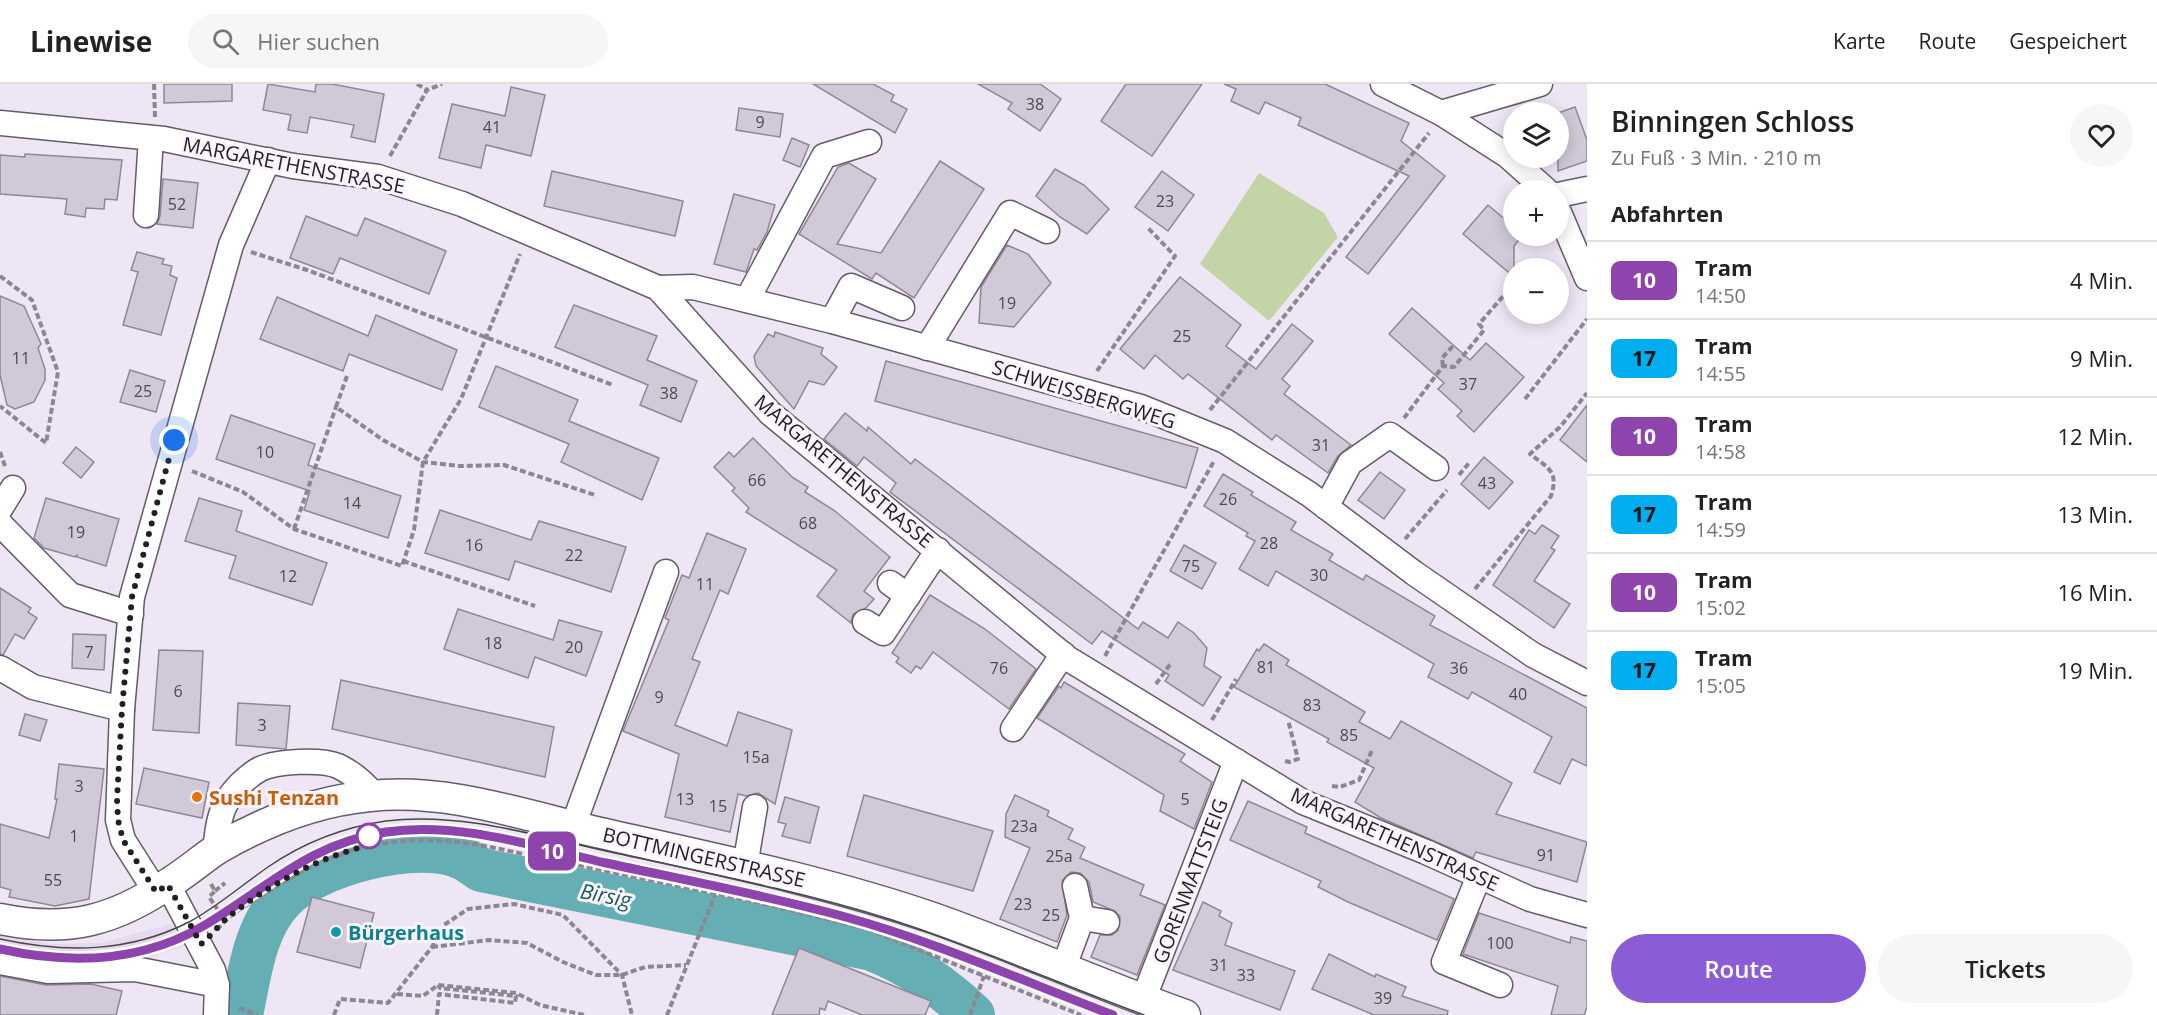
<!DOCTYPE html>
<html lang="de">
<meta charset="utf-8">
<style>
body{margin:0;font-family:"Open Sans",sans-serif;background:#f6f6f6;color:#222;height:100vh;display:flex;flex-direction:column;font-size:22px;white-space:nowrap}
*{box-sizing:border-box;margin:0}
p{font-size:20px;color:#767676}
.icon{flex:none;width:33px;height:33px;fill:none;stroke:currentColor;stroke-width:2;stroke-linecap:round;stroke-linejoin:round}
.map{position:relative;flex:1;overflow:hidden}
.drawer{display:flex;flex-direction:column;background:#fff;width:570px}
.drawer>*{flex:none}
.badge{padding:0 12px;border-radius:9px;font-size:21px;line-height:39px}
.fabs{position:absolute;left:1503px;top:18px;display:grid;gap:12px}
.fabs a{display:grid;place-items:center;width:66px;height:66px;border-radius:50%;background:#fff;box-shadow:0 3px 15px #0003;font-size:30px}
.you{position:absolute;width:30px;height:30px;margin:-15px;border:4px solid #fff;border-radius:50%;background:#1a73e8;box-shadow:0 0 0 9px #1a73e833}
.map>.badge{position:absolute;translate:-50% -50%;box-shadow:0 0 0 3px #fff}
h2{padding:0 24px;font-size:22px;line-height:54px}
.round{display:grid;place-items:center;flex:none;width:63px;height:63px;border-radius:32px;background:#f6f6f6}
.overview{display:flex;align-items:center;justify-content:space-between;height:102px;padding:0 24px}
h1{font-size:28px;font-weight:600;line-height:45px}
.primary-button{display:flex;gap:12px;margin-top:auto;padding:12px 24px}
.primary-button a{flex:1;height:69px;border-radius:36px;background:#8a5cd5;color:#fff;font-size:24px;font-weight:600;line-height:69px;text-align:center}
.primary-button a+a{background:#f6f6f6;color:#222}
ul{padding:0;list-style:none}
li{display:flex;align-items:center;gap:18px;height:78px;padding:0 24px;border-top:2px solid #e0e0e0}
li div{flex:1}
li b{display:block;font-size:22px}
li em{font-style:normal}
li .badge{min-width:66px;font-weight:700;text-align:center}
header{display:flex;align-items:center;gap:36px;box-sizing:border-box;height:84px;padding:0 30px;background:#fff;border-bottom:2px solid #e0e0e0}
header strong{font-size:28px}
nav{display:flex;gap:33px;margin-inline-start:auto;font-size:21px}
.search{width:420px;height:54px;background:#f6f6f6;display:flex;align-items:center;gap:15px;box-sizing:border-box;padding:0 21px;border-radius:33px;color:#767676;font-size:22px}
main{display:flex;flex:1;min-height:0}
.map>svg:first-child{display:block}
</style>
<header>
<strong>Linewise</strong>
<div class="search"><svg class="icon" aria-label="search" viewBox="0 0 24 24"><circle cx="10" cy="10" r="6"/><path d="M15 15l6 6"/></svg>Hier suchen</div>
<nav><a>Karte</a><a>Route</a><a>Gespeichert</a></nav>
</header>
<main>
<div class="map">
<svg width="1587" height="931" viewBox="0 0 1587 931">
<rect width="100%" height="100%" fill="#eee5f5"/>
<polygon fill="#e5d8ef" points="171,840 184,862 136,879 74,883 0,872 0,849 50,860 102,859"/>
<polygon fill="#c3d5a6" points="1259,89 1324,129 1338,153 1269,237 1200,180"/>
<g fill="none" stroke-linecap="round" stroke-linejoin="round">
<path stroke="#65aeb3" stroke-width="44" d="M241,931C249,893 254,845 282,816C313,781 419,753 462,774C469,777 475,782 481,786L872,865C912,881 942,902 973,931"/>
</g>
<g fill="#d2c9d8" stroke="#8f8795" stroke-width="1.5">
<polygon points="164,0 232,0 232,17 164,19"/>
<polygon points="268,0 315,8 316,0 332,0 384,10 375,58 351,53 354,41 310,33 307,49 288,46 291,31 263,26"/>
<polygon points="813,0 873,0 894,11 891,17 907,25 895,49"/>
<polygon points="978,0 1040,0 1061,15 1040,47 1008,25 1012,19"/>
<polygon points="1126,0 1202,0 1152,72 1101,37"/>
<polygon points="1224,0 1325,0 1409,39 1401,57 1445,92 1368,190 1346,173 1409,92 1298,41 1301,34 1265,18 1259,30 1231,17 1236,5"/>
<polygon points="511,3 545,11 531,72 486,61 481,84 439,74 452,20 505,32"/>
<polygon points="1575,23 1587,56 1587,77 1558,87 1558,29"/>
<polygon points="739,24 783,30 780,53 736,46"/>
<polygon points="792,54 809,61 800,83 783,76"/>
<polygon points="25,70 122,76 117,116 105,115 104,125 86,124 85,133 65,130 67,115 0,110 0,71 25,73"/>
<polygon points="940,77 984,105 914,214 876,189 872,195 799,150 838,83 849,79 876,95 837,160 881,169"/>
<polygon points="1055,85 1084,101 1109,125 1087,150 1060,133 1036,112"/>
<polygon points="552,87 683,117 675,152 544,122"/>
<polygon points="1162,87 1194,111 1168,147 1135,123"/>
<polygon points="163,95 198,99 193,144 157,140 160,132"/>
<polygon points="734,110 775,121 767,148 757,166 754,165 746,188 714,180"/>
<polygon points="1488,121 1514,143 1514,152 1522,152 1514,162 1514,193 1463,150"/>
<polygon points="306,132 357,152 365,134 446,167 429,210 340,174 333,190 290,174"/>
<polygon points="1007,161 1028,170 1051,199 1014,243 979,239 981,203"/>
<polygon points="137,168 164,175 162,180 172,182 170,191 177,194 161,251 123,241 138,188 131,186"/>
<polygon points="1180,193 1241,241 1226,262 1256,285 1292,240 1313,257 1282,295 1290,302 1284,310 1351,361 1338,372 1328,389 1276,351 1272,356 1188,290 1183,295 1155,271 1144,285 1120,265"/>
<polygon points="0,212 24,222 41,260 38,264 45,285 45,296 34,318 15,325 7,321 0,291"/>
<polygon points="277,213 368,252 376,231 457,266 442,306 349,270 343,287 260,255"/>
<polygon points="574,221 657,252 647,276 697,297 681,338 640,321 648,301 555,263"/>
<polygon points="1412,224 1470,276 1486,259 1524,293 1474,348 1457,332 1462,327 1438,305 1444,299 1389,250"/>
<polygon points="775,248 823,264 821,270 837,283 824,301 809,297 794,325 756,282 754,272 768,250 774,253"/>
<polygon points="886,277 1198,364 1186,404 875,317"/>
<polygon points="496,282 578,316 569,337 659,374 642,416 561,378 569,360 479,323"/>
<polygon points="130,286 165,297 156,328 120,318"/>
<polygon points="1587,321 1587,378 1560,356"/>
<polygon points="845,329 867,347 868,343 911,380 915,375 1138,545 1143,538 1168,554 1178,538 1194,549 1207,564 1204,582 1221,593 1203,622 1165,597 1169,591 1102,547 1092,560 890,408 896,399 864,373 857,382 824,355"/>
<polygon points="231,331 315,360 308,381 401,412 388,454 304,426 310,407 216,375"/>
<polygon points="753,354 792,393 808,403 805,408 835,427 890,473 864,507 874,515 866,524 853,530 851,539 817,512 837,486 746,428 749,424 732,407 735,404 714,383 729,368 734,373"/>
<polygon points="76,363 94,378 81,394 63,379"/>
<polygon points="1484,373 1513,398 1489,425 1461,400"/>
<polygon points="1380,388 1405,406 1384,435 1358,416"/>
<polygon points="1223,390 1253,408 1251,411 1296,438 1291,446 1333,470 1329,476 1363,496 1366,491 1435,532 1430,541 1587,624 1587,682 1572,675 1560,700 1534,688 1552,653 1472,608 1468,615 1428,593 1434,580 1276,487 1268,502 1239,485 1255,457 1246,452 1248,449 1204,422"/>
<polygon points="46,414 119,435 106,482 77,473 77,471 75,473 44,464 34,454"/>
<polygon points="199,414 242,427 236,447 327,479 312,521 229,494 236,472 185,457"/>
<polygon points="440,426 531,456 539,437 626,463 611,508 515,477 509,496 425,469"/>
<polygon points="1542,441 1559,452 1551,464 1555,466 1534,497 1570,520 1554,544 1493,501 1529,446 1535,450"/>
<polygon points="707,449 746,465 728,510 720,506 692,575 700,578 675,641 727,662 738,628 792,646 775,720 758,709 746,712 738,710 730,748 665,733 679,670 623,647 669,536 665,534 682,491 689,494"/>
<polygon points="1184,461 1216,479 1202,505 1170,487"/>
<polygon points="0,504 31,524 28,528 37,534 24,555 15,550 3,571 0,570"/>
<polygon points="930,511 985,545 1036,585 1009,625 933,568 921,585 916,582 911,589 896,578 899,574 892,569"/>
<polygon points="458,525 553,556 559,536 602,548 586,592 535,573 528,594 444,565"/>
<polygon points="73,550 106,551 104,586 72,584"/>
<polygon points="1264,560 1289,576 1286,581 1365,628 1359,638 1390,655 1401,637 1512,699 1496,730 1587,758 1577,798 1476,768 1473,774 1381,734 1355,718 1374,684 1327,658 1329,655 1234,603 1257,565 1259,567"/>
<polygon points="159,566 203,567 199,649 153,646"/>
<polygon points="341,596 554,643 545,693 332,645"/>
<polygon points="1064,598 1185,670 1180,677 1212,698 1194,745 1160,727 1164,711 1037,634 1059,602 1061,604"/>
<polygon points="238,619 290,622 286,665 236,661"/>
<polygon points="25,630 47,636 40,657 19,651"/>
<polygon points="59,680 104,685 89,815 55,822 9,813 11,806 0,803 0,740 49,754 57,715 55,715"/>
<polygon points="144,684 209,698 202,734 136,720"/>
<polygon points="864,711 993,747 973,807 847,772"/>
<polygon points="1015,711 1049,727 1047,732 1073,745 1068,755 1085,763 1080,774 1144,801 1140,811 1165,821 1137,891 1091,873 1100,851 1112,851 1118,846 1120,833 1115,827 1093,818 1089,798 1080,789 1071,788 1062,797 1067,831 1057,858 1000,835 1030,764 1005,753 1006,730"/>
<polygon points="785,713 819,723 810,759 782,752 786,740 778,738"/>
<polygon points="1248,717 1307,743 1305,749 1454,815 1437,856 1348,818 1318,803 1321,797 1230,756"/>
<polygon points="312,813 374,829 360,884 297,868"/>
<polygon points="1203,818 1221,827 1219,832 1232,839 1225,861 1295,887 1280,926 1173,886"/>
<polygon points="1479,829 1570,859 1571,853 1587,857 1587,923 1584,931 1551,931 1558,902 1463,870"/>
<polygon points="799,864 931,917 925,931 862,931 828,917 825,926 820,924 819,931 772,931"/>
<polygon points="1329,870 1375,893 1376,890 1406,903 1402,912 1448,927 1447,931 1374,931 1312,905"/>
<polygon points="0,892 46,901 91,900 122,907 116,931 0,931"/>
</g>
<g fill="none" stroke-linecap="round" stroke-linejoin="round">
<defs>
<g id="minor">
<polyline points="1383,0 1441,29 1540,0"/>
<polyline points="1441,29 1508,72 1546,106"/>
<polyline points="0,39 164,55 293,82 378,93 462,120 658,204 770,329 1067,574 1303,718 1426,768 1530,815 1587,831"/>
<polyline points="1558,111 1587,105"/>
<polyline points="1558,126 1587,194"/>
<polyline points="146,131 151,54"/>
<polyline points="658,204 693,203 832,237 1141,323 1225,357 1309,410 1414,489 1533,571 1587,599"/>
<polyline points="747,216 824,72 869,58"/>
<polyline points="832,237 851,202 902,224"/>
<polyline points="927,264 1010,129 1047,147"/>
<polyline points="1326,423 1350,379 1390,351 1436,384"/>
<polyline points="0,425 13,404"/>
<polyline points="0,440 70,511 131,530"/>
<polyline points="890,499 908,512"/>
<polyline points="865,538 883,549 938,466"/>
<polyline points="0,584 33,603 122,625"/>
<polyline points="1013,645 1063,570"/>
<polyline points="573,742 666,488"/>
<path d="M215,767C217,751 218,735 225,721C231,708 247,692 260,685C277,677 321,675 338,682C353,689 364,699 374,711"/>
<polyline points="745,782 755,723"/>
<polyline points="1479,792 1444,878 1500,901"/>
<polyline points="168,801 213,886 217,901 216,931"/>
<polyline points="156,808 123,756 118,736 122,625 132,513 231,161 268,76"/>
<polyline points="1082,834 1107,838"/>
<polyline points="0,878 48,887 135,885 217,901"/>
<polyline points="1063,885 1082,834 1075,802"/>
<polyline points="1143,916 1236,677"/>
</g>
<path id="major" d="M0,835C68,849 114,837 171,798C187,788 202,775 217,765C265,737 315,717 370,712C444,704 521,730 592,747C706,773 822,796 933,834C1018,864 1100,901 1185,931"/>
</defs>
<use href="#minor" stroke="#635c69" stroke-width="27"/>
<use href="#major" stroke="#635c69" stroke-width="33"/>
<g stroke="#8c8691" stroke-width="4" stroke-dasharray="6 3" stroke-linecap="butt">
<polyline points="154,0 155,33"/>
<polyline points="417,0 427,6"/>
<polyline points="390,72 427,6 442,0"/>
<polyline points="251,168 307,186 613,301"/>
<polyline points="0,192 32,216 58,288 46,359 0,322"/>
<polyline points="1443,282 1442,274 1453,262"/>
<polyline points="1097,287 1175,172 1147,143"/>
<polyline points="347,292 336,323 383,356 423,378 460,382 504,381 595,411"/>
<polyline points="1525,315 1587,235"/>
<polyline points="1210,326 1429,49"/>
<polyline points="1404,334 1443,282 1454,283 1484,246 1479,240 1512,202"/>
<polyline points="0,368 5,382"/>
<polyline points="192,387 243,408 294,445 402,482 414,446 423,378 461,315 520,170"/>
<polyline points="1459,391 1469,379"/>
<polyline points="294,445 336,323"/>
<polyline points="1405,455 1447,406"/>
<polyline points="403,477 535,522"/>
<path d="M1475,505L1551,412C1559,387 1548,384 1530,370L1560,343L1587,309"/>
<polyline points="1105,572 1214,377"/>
<polyline points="1156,600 1171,579"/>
<polyline points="1212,636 1236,595"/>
<polyline points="1285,677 1289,678 1298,675 1288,636"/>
<polyline points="1332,702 1340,703 1359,696 1372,666"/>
<polyline points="211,800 215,807 209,813 225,836"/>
<polyline points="215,807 225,799"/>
<path d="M217,846C230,829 250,819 268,808C339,762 396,748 480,761L757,818L867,845L1081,931"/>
<polyline points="432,863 489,856 527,859 563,878 596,891 622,891 645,883 686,881"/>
<polyline points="397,910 423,912 438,901 516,909 540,921 584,931"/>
<polyline points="239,924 258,931"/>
<polyline points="334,931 340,915 388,919 432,863 444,841 468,825 514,820 563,831 622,891 632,931"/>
<polyline points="437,931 439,910 515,919 516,912 440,904 438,901"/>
<polyline points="667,931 715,811"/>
<polyline points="970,931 984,892"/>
</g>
<use href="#minor" stroke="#fff" stroke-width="24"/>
<use href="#major" stroke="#fff" stroke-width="30"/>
<g stroke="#4b464e" stroke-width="1.5">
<path d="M0,855C65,869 128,869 189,838C217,823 242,801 268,783C303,759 344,743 386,737C460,728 534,751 606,767C701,788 796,806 889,835C975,862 1059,900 1144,931"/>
<path d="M0,865C70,881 141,879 205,841C265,805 308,762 380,749C454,737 529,761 601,777C681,795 762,810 842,832C932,856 1025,898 1112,931"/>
</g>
</g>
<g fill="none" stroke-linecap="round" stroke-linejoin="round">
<defs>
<path id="line" d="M0,865C71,881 141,879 205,841C269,803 308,760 386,748C460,737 535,763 606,779C685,796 764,811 842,832C934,857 1023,897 1113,931"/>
</defs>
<use href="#line" stroke="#fff" stroke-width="14"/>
<use href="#line" stroke="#8e44ad" stroke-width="9"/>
<path stroke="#221e24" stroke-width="6" stroke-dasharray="0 10.8" d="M174,356L132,513L122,625L117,715L118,736L123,756L156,808L168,801L201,860C211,852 218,842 227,834C267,802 318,773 367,762L369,752"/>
</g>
<circle fill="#e8710a" stroke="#f9f4fd" stroke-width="2" cx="197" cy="713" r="6"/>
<circle fill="#fff" stroke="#8e44ad" stroke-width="3" cx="369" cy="752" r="12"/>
<circle fill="#0f9aa8" stroke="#f9f4fd" stroke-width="2" cx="336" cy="848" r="6"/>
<g text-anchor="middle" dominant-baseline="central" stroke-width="6" stroke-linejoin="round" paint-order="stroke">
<g font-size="16" fill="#4e4951">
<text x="1035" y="20">38</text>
<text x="760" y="38">9</text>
<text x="492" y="43">41</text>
<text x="1165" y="117">23</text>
<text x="177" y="120">52</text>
<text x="1007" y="219">19</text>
<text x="1182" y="252">25</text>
<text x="21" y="274">11</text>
<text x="1468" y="300">37</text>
<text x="143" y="307">25</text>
<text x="669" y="309">38</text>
<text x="1321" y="361">31</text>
<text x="265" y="368">10</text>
<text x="757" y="396">66</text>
<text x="1487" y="399">43</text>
<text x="1228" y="415">26</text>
<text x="352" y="419">14</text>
<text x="808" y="439">68</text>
<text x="76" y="448">19</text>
<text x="1269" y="459">28</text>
<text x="474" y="461">16</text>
<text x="574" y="471">22</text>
<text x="1191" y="482">75</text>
<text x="1319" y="491">30</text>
<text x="288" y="492">12</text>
<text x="705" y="500">11</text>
<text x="493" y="559">18</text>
<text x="574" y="563">20</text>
<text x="89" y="568">7</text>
<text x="1266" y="583">81</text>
<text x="999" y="584">76</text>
<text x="1459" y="584">36</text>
<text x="178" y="607">6</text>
<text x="1518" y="610">40</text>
<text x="659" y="613">9</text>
<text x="1312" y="621">83</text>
<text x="262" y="641">3</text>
<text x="1349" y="651">85</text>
<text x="756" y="673">15a</text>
<text x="79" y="702">3</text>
<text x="685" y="715">13</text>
<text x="1185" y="715">5</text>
<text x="718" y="722">15</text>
<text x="1024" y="742">23a</text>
<text x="74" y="752">1</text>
<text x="1546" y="771">91</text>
<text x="1059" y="772">25a</text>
<text x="53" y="796">55</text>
<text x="1023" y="820">23</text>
<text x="1051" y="831">25</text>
<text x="1500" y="859">100</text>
<text x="1219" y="881">31</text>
<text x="1246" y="891">33</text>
<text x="1383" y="914">39</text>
</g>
<g font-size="20" fill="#221e24" stroke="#f9f4fd">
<text transform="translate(294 81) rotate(11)">MARGARETHENSTRASSE</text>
<text transform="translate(1084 310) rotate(17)">SCHWEISSBERGWEG</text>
<text transform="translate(844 387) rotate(40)">MARGARETHENSTRASSE</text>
<text transform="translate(1395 755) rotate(24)">MARGARETHENSTRASSE</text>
<text transform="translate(704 773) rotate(13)">BOTTMINGERSTRASSE</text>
<text transform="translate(1190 797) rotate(-69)">GORENMATTSTEIG</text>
</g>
<g font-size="20" font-weight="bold" fill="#c56008" stroke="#f9f4fd" text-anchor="start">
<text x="209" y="713">Sushi Tenzan</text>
</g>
<g font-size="20" font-weight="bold" fill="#0d838f" stroke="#f9f4fd" text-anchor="start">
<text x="348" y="848">Bürgerhaus</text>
</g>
<g font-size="21" font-style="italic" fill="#19585c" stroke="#f9f4fd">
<text transform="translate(606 811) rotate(11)">Birsig</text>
</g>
</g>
</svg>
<div class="fabs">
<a><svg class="icon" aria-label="layers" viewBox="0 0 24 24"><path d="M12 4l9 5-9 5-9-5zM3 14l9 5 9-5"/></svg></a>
<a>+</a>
<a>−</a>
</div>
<div class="you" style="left:174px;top:356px"></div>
<b class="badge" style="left:552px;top:767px;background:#8e44ad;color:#fff">10</b>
</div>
<section class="drawer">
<div class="overview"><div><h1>Binningen Schloss</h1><p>Zu Fuß · 3 Min. · 210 m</p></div><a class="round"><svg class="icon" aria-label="heart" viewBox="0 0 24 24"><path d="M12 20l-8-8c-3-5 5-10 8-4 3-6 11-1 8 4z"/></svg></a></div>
<h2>Abfahrten</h2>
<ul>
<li><span class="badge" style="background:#8e44ad;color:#fff">10</span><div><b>Tram</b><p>14:50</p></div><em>4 Min.</em></li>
<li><span class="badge" style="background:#00aeef;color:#111">17</span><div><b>Tram</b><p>14:55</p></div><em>9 Min.</em></li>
<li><span class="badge" style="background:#8e44ad;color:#fff">10</span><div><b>Tram</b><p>14:58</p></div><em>12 Min.</em></li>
<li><span class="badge" style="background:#00aeef;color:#111">17</span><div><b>Tram</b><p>14:59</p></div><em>13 Min.</em></li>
<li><span class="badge" style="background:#8e44ad;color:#fff">10</span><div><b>Tram</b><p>15:02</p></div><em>16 Min.</em></li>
<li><span class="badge" style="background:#00aeef;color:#111">17</span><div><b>Tram</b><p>15:05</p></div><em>19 Min.</em></li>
</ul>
<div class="primary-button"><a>Route</a><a>Tickets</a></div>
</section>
</main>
